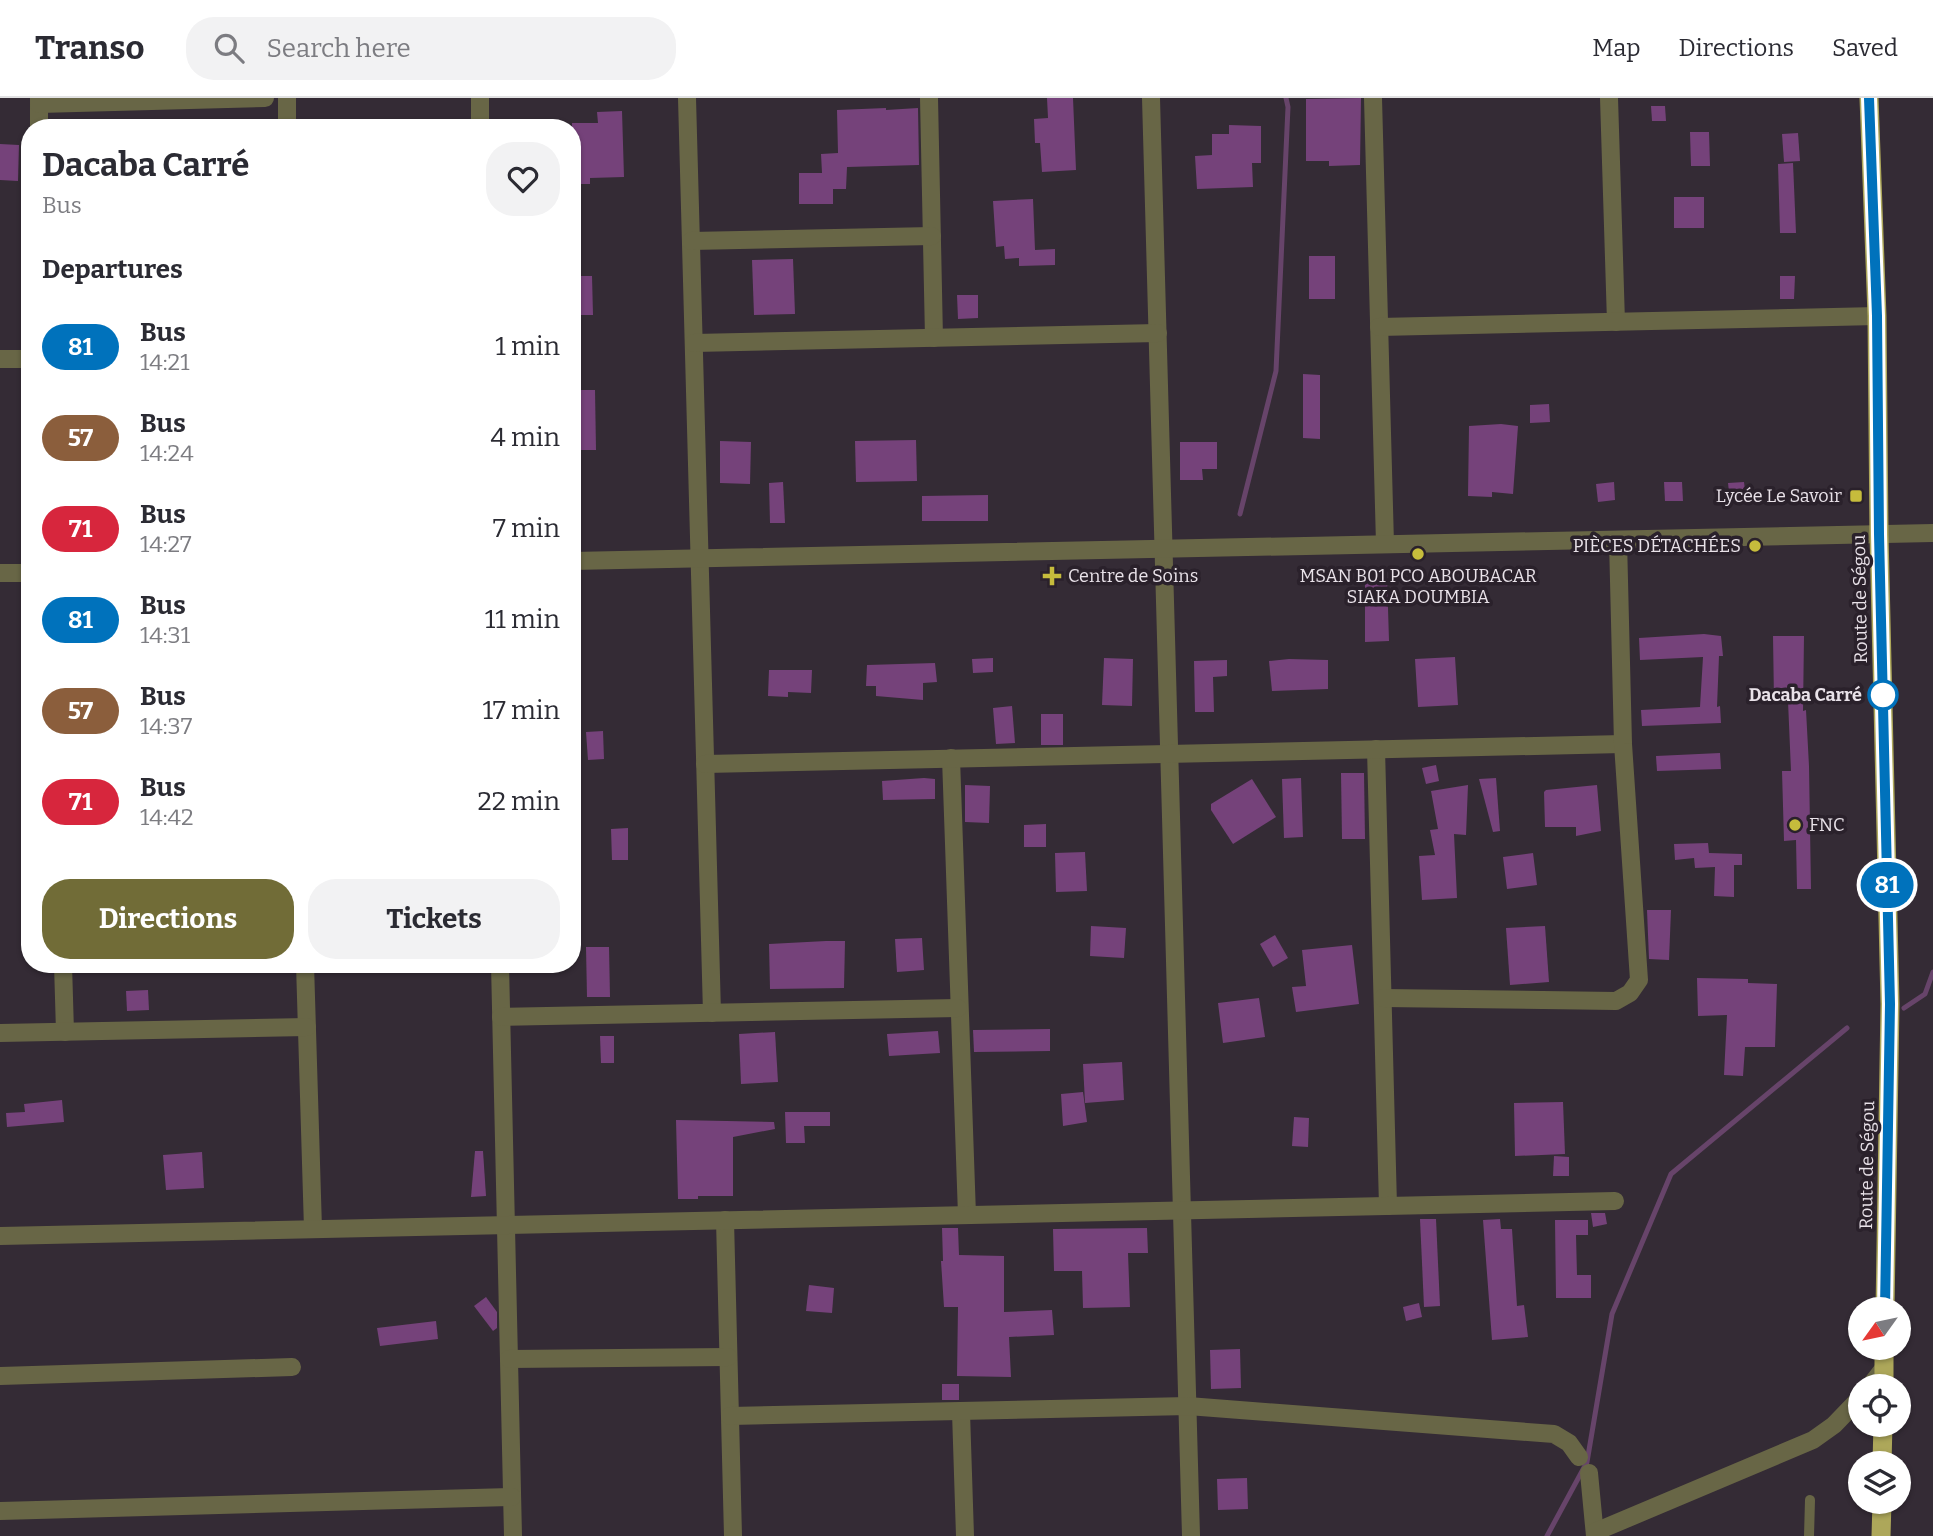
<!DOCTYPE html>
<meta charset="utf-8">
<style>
body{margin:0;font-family:Bitter,serif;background:#f2f2f3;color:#2b2b33;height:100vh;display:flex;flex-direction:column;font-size:26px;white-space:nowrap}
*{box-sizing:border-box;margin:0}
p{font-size:23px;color:#7c7c81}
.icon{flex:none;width:38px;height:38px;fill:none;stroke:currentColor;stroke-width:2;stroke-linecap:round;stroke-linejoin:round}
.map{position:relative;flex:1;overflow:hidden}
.panel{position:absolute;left:21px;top:21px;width:560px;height:854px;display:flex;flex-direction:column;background:#fff;border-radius:28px;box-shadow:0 2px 5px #0004}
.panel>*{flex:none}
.badge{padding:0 14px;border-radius:23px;font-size:24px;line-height:46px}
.needle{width:46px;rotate:237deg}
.fabs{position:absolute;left:1848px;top:1199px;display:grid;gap:14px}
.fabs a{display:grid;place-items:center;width:63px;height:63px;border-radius:50%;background:#fff;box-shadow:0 2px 5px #0004;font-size:35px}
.map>.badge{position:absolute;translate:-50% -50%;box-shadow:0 0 0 4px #fff}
h2{padding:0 21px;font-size:26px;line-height:63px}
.round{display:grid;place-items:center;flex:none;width:74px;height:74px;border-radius:28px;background:#f2f2f3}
.headline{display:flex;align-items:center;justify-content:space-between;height:119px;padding:0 21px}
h1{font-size:33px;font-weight:700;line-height:52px}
.cta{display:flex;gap:14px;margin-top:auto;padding:14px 21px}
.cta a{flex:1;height:80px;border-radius:28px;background:#716c37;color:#fff;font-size:28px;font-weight:700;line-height:80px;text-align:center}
.cta a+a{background:#f2f2f3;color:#2b2b33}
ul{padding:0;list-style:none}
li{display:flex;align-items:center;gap:21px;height:91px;padding:0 21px}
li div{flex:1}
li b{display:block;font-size:26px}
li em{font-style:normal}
li .badge{min-width:77px;font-weight:700;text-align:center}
header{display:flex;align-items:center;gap:42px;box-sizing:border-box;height:98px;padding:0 35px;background:#fff;border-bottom:2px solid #e1e1e2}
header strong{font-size:33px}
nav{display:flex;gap:38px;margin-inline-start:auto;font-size:24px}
.search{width:490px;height:63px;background:#f2f2f3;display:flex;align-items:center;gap:18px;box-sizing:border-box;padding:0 24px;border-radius:28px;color:#7c7c81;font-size:26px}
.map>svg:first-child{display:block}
</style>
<header>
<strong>Transo</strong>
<div class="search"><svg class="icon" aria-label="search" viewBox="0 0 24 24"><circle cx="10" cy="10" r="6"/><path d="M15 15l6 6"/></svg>Search here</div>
<nav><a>Map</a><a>Directions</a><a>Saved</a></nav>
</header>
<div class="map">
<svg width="1933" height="1438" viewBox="0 0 1933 1438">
<rect width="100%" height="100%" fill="#342b35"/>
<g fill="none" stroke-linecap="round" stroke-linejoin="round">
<g stroke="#67446a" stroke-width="5">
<polyline points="1240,416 1276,273 1288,9 1286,0"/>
<polyline points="1904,910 1925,896 1933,874"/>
<polyline points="1547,1438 1587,1364 1612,1216 1671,1076 1847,930"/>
</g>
</g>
<g fill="#75427a">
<polygon points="1047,0 1073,0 1076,72 1042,74 1040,45 1035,45 1034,21 1048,20"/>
<polygon points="1361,0 1360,67 1329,68 1329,63 1306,63 1306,1"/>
<polygon points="1651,8 1665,8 1666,23 1652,23"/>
<polygon points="886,10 886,12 918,10 919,67 847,69 846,91 833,91 833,106 799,106 799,75 822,75 821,56 838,55 837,12"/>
<polygon points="622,13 624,79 590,80 590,86 572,86 572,25 598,25 597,14"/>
<polygon points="1229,27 1261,28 1261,65 1252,65 1253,89 1197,91 1195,58 1212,57 1212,36 1229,36"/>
<polygon points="1690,34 1709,34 1710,68 1691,68"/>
<polygon points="1798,35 1800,63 1784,64 1782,36"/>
<polygon points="0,46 19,47 18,83 0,82"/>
<polygon points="1793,65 1796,135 1780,135 1778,66"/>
<rect x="1674" y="99" width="30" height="31"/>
<polygon points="1033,101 1035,152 1055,151 1055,167 1019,168 1019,160 1005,161 1004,148 996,149 993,103"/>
<rect x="1309" y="158" width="26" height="43"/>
<polygon points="793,161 795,216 754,217 752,162"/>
<polygon points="572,178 592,178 593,217 572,217"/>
<polygon points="1780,178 1795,178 1794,201 1780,201"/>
<polygon points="957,197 978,197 978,220 958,221"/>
<polygon points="1303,276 1320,277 1320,341 1303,340"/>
<polygon points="572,292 595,292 596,352 572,352"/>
<polygon points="1549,306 1550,324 1530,325 1530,307"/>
<polygon points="1501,326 1518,328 1513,396 1492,394 1492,399 1468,398 1469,328"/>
<polygon points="916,342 917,383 856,384 855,343"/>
<polygon points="720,343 751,344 750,386 720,385"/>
<polygon points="1180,344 1217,344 1217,371 1202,371 1203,382 1180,382"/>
<polygon points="783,384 785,425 770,425 769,385"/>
<polygon points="1614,384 1615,402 1598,404 1596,386"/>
<polygon points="1664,384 1682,384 1683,403 1665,403"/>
<polygon points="1744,384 1746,401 1730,403 1728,385"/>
<polygon points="988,397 988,423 922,423 922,398"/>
<polygon points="1365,476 1387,478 1389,543 1365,544"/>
<polygon points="1704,536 1721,538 1723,558 1719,558 1717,609 1720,608 1721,625 1642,628 1641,612 1700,609 1703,559 1640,562 1639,540"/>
<polygon points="1773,538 1804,538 1803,613 1806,612 1809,668 1811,791 1797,791 1796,742 1784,743 1782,673 1791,673 1788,603 1774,603"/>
<polygon points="1455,559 1458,607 1418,609 1415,561"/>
<polygon points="993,560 993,574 973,575 972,561"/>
<polygon points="1104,560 1133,561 1132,608 1102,607"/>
<polygon points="1289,561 1328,562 1328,591 1272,593 1269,563"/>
<polygon points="1227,562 1227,578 1213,579 1214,614 1195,614 1194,563"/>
<polygon points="935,565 937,584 923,585 923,602 876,598 876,588 866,588 867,567"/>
<polygon points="769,572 812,572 811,595 788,594 788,599 768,598"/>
<polygon points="1012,608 1015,645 996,646 993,610"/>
<rect x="1041" y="616" width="22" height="31"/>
<polygon points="603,633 604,661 588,662 586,634"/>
<polygon points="1720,655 1721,671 1657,673 1656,658"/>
<polygon points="1436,667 1439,683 1426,686 1422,670"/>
<polygon points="1341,675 1364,675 1365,741 1342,741"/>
<polygon points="924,680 935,681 935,701 883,702 882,683"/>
<polygon points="1301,680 1303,739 1284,740 1282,681"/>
<polygon points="1496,680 1500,733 1493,734 1479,681"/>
<polygon points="1252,681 1276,719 1233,746 1211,712 1211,706"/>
<polygon points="965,687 990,688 989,725 965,724"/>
<polygon points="1468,687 1466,737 1454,736 1457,800 1422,802 1419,758 1435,757 1430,732 1438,731 1431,693"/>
<polygon points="1597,687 1601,733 1576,738 1576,729 1545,729 1544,694 1546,692"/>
<polygon points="1046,726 1046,749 1024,749 1024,727"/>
<polygon points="628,730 628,762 612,762 611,731"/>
<polygon points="1708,745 1709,755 1742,756 1742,767 1734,767 1734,799 1714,798 1715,769 1695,770 1694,760 1675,762 1674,746"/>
<polygon points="1085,754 1087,793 1056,794 1055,755"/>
<polygon points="1533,755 1537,787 1507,791 1503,759"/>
<polygon points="1647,812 1671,812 1669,862 1649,861"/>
<polygon points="1091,828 1126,830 1124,860 1090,858"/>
<polygon points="1545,828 1549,884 1510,887 1506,830"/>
<polygon points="1275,837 1288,860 1273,869 1260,846"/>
<polygon points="922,840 924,872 897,874 895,841"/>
<polygon points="826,843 845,843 844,890 770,891 769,846"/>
<polygon points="1352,847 1359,906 1296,914 1292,889 1306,888 1302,852"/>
<polygon points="586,849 609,849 610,899 587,899"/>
<polygon points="1697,880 1748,881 1748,885 1777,886 1775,949 1745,949 1743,978 1724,977 1727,917 1698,918"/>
<polygon points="148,892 149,912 127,913 126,893"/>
<polygon points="1259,900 1265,939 1223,945 1218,905"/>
<polygon points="1050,931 1050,953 974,954 973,932"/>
<polygon points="938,933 940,955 889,958 887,936"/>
<polygon points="775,934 778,984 741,986 739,936"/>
<polygon points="600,938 614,938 614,965 601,965"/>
<polygon points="1122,964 1124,1002 1085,1005 1083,966"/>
<polygon points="1083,994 1087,1024 1063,1028 1061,996"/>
<polygon points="62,1002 64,1024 7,1029 6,1015 25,1014 24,1006"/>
<polygon points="1563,1004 1565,1056 1515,1058 1514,1005"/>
<polygon points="785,1014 830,1014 830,1028 804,1028 805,1045 786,1045"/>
<polygon points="1294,1019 1309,1020 1308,1049 1292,1048"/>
<polygon points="676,1022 774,1024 775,1031 733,1039 733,1098 698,1098 698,1101 678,1101"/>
<polygon points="475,1053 483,1053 486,1098 471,1099"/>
<polygon points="202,1054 204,1090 166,1092 163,1057"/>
<polygon points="1554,1058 1569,1059 1569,1078 1553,1078"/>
<polygon points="1591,1115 1605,1115 1607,1126 1593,1129"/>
<polygon points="1420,1121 1436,1121 1440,1208 1424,1209"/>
<polygon points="1500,1121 1501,1131 1512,1131 1517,1208 1524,1207 1528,1239 1492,1242 1483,1122"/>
<polygon points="1555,1122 1588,1122 1588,1137 1576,1137 1577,1177 1591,1177 1591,1200 1556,1200"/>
<polygon points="942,1130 958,1130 959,1157 1004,1158 1004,1214 1052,1212 1054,1237 1009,1239 1011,1279 957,1278 958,1209 944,1209 941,1163 943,1163"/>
<polygon points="1147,1130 1148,1155 1128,1155 1130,1209 1083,1210 1082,1173 1054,1173 1053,1131"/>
<polygon points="809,1187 834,1190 832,1215 806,1213"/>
<polygon points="486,1199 497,1214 497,1230 493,1233 474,1208"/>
<polygon points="1419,1205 1422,1219 1406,1223 1403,1209"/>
<polygon points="436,1223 438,1241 380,1248 377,1230"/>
<polygon points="1240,1251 1241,1290 1211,1291 1210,1252"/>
<rect x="942" y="1286" width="17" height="16"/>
<polygon points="1247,1380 1248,1411 1218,1412 1217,1381"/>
</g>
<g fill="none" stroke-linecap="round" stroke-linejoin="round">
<polyline stroke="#686646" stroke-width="10" points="1809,1438 1810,1402"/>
<g stroke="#686646" stroke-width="18">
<polyline points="39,0 39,30"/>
<polyline points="287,0 287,30"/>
<polyline points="480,0 480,30"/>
<polyline points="687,0 712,915"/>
<polyline points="929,0 934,240"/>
<polyline points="1151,0 1191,1438"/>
<polyline points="1373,0 1385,446"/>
<polyline points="1609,0 1616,224"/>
<polyline points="39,6 265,0"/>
<polyline points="691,143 932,138"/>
<polyline points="1379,229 1877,218"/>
<polyline points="694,245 1158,235"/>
<polyline points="0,261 30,261"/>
<polyline points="572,463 1933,435"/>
<polyline points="0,475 30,475"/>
<polyline points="1376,651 1388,1108"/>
<polyline points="951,660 967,1117"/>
<polyline points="705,666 1623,646"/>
<polyline points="63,866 65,934"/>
<polyline points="305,866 313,1131"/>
<polyline points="500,866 513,1438"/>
<polyline points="1383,900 1616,903 1630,895 1639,882 1623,646 1618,442"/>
<polyline points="501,919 958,910"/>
<polyline points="0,935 307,929"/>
<polyline points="725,1122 733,1438"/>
<polyline points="0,1138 1615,1103"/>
<polyline points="509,1261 728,1259"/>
<polyline points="0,1278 292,1269"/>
<polyline points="1870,1288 1884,1270"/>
<polyline points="961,1314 965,1438"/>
<polyline points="730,1318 1188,1308 1554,1336 1569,1345 1579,1359"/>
<polyline points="1589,1375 1595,1438"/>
<polyline points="0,1413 512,1399"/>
<polyline points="1595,1434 1813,1342 1834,1327 1860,1300"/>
</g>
<g stroke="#ada75a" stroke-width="19">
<polyline points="1869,0 1877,218 1879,436 1890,906 1885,1211"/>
<polyline points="1884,1288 1884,1250"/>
<polyline points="1882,1365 1883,1326"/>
<polyline points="1881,1438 1882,1404"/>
</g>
</g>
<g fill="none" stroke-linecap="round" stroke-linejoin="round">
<defs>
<polyline id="line" points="1869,0 1877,218 1879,436 1890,906 1885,1211"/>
</defs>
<use href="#line" stroke="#fff" stroke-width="16"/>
<use href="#line" stroke="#0072bc" stroke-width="10"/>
</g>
<g fill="#c6bc3c" stroke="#2a212b" stroke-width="2.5">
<rect x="1849" y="391" width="14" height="14" rx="3.5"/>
<circle cx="1755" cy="448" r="7"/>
<circle cx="1418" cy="456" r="7"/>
<path d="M1048.5 467.5h7v7h7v7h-7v7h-7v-7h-7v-7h7z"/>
<circle cx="1795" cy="727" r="7"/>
</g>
<circle fill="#fff" stroke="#0072bc" stroke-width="3.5" cx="1883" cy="597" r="14"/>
<g text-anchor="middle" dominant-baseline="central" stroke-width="7" stroke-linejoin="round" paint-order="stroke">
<g font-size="18" fill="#e9e2e9" stroke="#2a212b" text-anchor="end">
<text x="1842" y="398">Lycée Le Savoir</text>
<text x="1741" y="448">PIÈCES DÉTACHÉES</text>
<text x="1068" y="478" text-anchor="start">Centre de Soins</text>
<text x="1418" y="478" text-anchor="middle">MSAN B01 PCO ABOUBACAR<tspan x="1418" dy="21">SIAKA DOUMBIA</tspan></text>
<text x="1809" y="727" text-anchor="start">FNC</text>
</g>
<g font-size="18" fill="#e9e2e9" stroke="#2a212b">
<text transform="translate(1860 501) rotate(-91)">Route de Ségou</text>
<text transform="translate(1867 1067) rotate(-89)">Route de Ségou</text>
</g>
<g font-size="18" font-weight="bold" fill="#e9e2e9" stroke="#2a212b" text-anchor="end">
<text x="1862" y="597">Dacaba Carré</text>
</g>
</g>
</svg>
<div class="fabs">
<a><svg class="needle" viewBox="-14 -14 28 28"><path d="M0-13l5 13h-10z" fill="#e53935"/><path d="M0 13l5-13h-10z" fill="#7c7c81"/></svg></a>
<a><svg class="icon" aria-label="locate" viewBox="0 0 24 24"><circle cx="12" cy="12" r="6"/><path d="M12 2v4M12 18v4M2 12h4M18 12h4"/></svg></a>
<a><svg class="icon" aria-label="layers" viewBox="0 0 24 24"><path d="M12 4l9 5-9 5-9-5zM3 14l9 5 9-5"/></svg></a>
</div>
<b class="badge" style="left:1887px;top:787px;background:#0072bc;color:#fff">81</b>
<section class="panel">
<div class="headline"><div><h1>Dacaba Carré</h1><p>Bus</p></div><a class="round"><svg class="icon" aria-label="heart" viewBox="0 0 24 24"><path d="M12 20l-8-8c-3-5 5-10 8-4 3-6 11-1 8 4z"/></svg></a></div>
<h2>Departures</h2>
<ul>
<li><span class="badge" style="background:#0072bc;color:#fff">81</span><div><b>Bus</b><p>14:21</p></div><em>1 min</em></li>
<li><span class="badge" style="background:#8b5e3c;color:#fff">57</span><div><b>Bus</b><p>14:24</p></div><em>4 min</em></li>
<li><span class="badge" style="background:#d7263d;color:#fff">71</span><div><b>Bus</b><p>14:27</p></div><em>7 min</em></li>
<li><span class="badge" style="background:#0072bc;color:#fff">81</span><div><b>Bus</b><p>14:31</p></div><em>11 min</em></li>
<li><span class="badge" style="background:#8b5e3c;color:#fff">57</span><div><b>Bus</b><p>14:37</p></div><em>17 min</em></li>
<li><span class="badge" style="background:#d7263d;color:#fff">71</span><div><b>Bus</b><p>14:42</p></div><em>22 min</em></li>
</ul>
<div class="cta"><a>Directions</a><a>Tickets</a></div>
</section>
</div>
